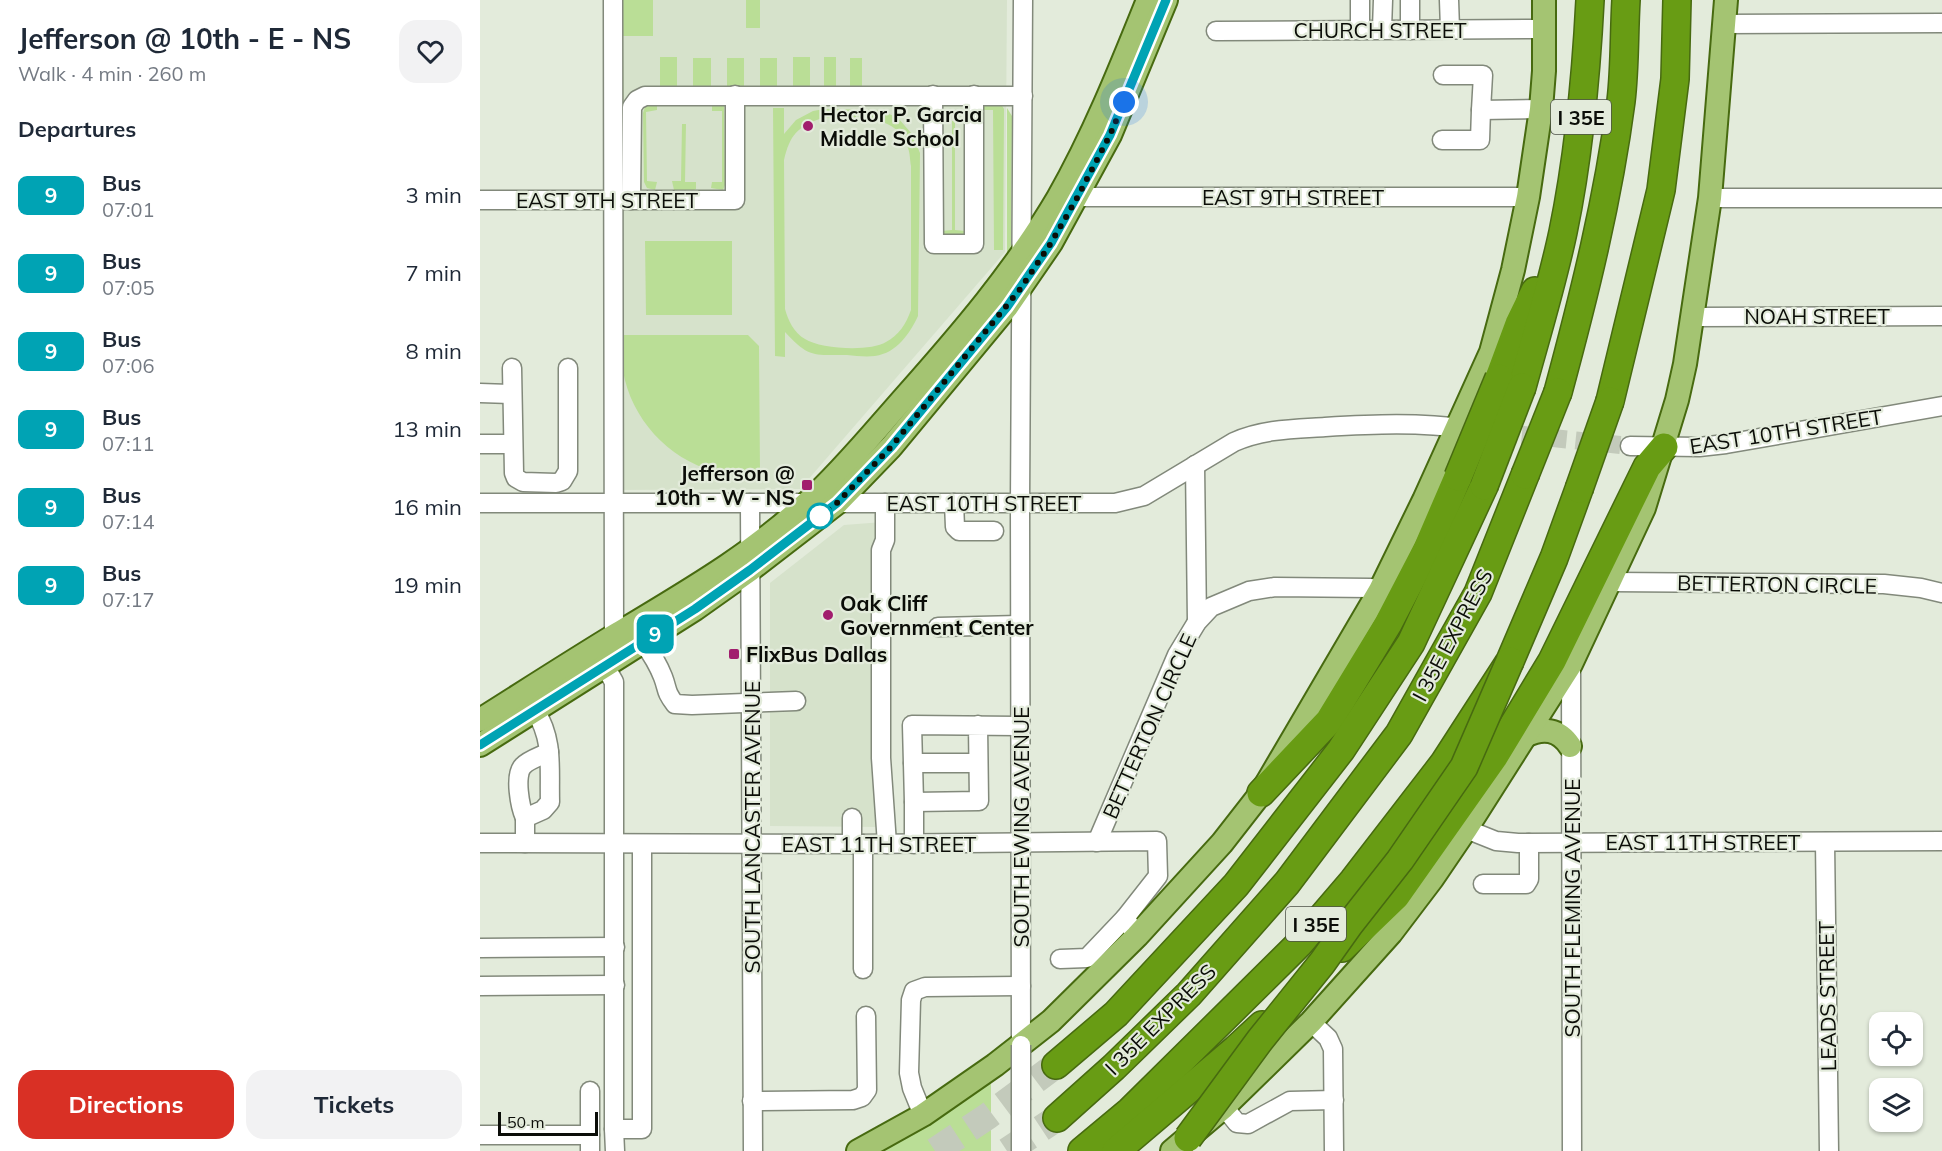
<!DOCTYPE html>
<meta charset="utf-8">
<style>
body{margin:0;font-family:Mulish,sans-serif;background:#f2f2f3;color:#1f2937;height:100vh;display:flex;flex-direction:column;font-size:22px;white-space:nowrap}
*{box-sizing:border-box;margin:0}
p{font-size:20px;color:#747a83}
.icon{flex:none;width:33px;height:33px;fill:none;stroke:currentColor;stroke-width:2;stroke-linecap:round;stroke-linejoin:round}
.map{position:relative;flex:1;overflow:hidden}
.panel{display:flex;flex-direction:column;background:#fff;width:480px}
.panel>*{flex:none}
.badge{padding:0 12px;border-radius:9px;font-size:21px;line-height:39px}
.fabs{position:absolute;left:1389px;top:1012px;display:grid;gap:12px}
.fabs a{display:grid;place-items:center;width:54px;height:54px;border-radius:12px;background:#fff;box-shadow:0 2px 4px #0004;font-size:30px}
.scale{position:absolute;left:18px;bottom:15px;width:100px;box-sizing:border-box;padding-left:6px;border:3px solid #0b0d08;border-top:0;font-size:16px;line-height:21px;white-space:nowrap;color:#0b0d08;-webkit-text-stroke:4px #e3ebdb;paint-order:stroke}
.you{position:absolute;width:30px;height:30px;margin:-15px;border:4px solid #fff;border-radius:50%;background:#1a73e8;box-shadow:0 0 0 9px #1a73e833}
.map>.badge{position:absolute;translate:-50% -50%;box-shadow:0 0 0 3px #fff}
h2{padding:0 18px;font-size:22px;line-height:54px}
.round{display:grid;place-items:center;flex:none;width:63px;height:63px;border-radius:18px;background:#f2f2f3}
.head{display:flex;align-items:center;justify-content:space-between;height:102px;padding:0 18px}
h1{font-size:28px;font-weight:700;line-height:45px}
.button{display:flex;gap:12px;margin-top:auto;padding:12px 18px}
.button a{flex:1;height:69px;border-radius:18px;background:#d93025;color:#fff;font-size:24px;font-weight:700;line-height:69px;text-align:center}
.button a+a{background:#f2f2f3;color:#1f2937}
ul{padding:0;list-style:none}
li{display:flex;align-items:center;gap:18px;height:78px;padding:0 18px}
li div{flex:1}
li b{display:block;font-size:22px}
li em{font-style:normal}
li .badge{min-width:66px;font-weight:700;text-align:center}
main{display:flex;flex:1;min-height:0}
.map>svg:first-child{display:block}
</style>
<main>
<section class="panel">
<div class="head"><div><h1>Jefferson @ 10th - E - NS</h1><p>Walk · 4 min · 260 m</p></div><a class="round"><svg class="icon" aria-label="heart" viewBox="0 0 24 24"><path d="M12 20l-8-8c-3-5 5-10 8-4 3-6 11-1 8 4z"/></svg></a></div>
<h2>Departures</h2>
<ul>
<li><span class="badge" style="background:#00a3b4;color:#fff">9</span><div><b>Bus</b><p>07:01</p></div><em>3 min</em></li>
<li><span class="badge" style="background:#00a3b4;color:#fff">9</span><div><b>Bus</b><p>07:05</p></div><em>7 min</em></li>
<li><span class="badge" style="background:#00a3b4;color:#fff">9</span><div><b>Bus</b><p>07:06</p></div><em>8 min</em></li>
<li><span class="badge" style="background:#00a3b4;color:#fff">9</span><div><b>Bus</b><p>07:11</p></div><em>13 min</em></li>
<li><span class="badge" style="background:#00a3b4;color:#fff">9</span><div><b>Bus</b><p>07:14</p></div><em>16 min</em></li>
<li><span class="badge" style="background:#00a3b4;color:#fff">9</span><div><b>Bus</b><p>07:17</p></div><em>19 min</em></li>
</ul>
<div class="button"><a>Directions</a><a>Tickets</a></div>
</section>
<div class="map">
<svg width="1462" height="1151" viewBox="0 0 1462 1151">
<rect width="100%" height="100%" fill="#e3ebdb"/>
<g fill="#d6e2cb">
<polygon points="130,0 527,0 525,252 320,489 131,490"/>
<polygon points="403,522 401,827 290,826 290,583 364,525"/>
</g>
<g fill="#bade96" fill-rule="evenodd">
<polygon points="136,0 173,0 173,36 143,36 144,184 141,188"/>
<rect x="266" y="0" width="14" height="28"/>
<rect x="180" y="57" width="17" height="31"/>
<rect x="313" y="57" width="17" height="31"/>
<rect x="344" y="57" width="12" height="31"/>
<rect x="213" y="58" width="18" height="30"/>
<rect x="247" y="58" width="17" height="30"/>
<rect x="280" y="58" width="17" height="30"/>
<rect x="370" y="58" width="12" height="30"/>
<polygon points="232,103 244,104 245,185 243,190 231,188 232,182 242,182 242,111 232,111"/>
<polygon points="501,103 521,104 524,109 523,250 514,250 513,110 501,110"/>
<polygon points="166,104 177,104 177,110 166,112 167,181 177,182 175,190 167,188 164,182 163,113"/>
<path d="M293,108H304V134L316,120L333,111L344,109L400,110L418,118L432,134L440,153L438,316C430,333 417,353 395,356C386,357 376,356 367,355C333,355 329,358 305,332V357L295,356ZM342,118C372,118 416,111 428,148C430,153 430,161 431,166V310C426,324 419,335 406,342C390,352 340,349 325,339C314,333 308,320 305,309L304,160C310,135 317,127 342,118Z"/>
<polygon points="527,108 532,116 531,245 530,251 527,255"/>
<polygon points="472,121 475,121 475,230 486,231 486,235 463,237 461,231 472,230"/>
<polygon points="202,124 206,124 205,182 216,182 216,189 214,190 194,190 192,181 201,181"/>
<polygon points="165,241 252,241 252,315 166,315"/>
<path d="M142,335H268L279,346L280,474C265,473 248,474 234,471C188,459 151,418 143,371C141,360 142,346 142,335Z"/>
<polygon points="511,1081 511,1151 395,1151"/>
</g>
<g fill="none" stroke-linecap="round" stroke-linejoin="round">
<polyline stroke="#c3cabb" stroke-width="18" stroke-dasharray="18 9" stroke-linecap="butt" points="1015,432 1150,446"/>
<g stroke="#c3cabb" stroke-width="27" stroke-dasharray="27 14" stroke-linecap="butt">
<polyline points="455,1151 508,1116 576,1065"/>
<polyline points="527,1151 577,1118"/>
</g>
<defs>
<g id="minor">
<polyline points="133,0 134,636"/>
<polyline points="880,0 880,30"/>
<polyline points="969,0 970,29"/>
<polyline points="1244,24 1462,23"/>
<polyline points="902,29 903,0"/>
<polyline points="930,30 930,0"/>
<polyline points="736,31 1064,29"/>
<polyline points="963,75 1003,75 1001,110 1061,109"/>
<polyline points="453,95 454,244 494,244 494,95"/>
<polyline points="962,140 1000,140 1001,110"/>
<polyline points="586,197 1048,197"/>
<polyline points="1230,198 1462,198"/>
<polyline points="0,200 255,200 255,95"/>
<polyline points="151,200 152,107 157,100 165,96 543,96"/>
<polyline points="1213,317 1462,316"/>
<polyline points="32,368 34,473 36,478 43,482 76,483 82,481 88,471 88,368"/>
<polyline points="0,393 32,394"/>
<polyline points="0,444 32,444"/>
<polyline points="1150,446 1219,447 1246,444 1462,406"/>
<polyline points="715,465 717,622"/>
<path d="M0,503H635L664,496L754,442C783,429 814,429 845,427C893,424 940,422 988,429"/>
<polyline points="270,503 273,1151"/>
<polyline points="405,503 405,540 401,550 401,758 407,844"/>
<polyline points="474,503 475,527 479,531 514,531"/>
<polyline points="1130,582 1404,584 1441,588 1462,593"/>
<polyline points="458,627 540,625"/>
<path d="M163,642C171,653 178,664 183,677C188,690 185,691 195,704L212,705L316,701"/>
<polyline points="1091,664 1092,1151"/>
<polyline points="125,666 134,682 134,1129 162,1129 162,844"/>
<polyline points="498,725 499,801 434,802 432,725 540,726"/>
<polyline points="433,763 498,763"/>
<polyline points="434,802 434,844"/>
<path d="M45,818C40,807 34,775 43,766C48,760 61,756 69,752"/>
<polyline points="986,829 1016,841 1038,843 1462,841"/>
<polyline points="617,842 697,655 717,622 731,607 769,591 795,587 891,588 900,590"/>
<polyline points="1345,842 1349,1151"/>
<polyline points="0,843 383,844 677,841 678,876 645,918 657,936"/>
<path d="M45,843V818L63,810L70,802C69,767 74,741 55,710"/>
<polyline points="372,844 372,818"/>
<polyline points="1003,884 1046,884 1049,879 1049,843"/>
<polyline points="0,948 135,947"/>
<polyline points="580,959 607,958 645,918"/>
<polyline points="383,969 383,844"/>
<polyline points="0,986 135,985"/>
<polyline points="831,1022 848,1038 853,1049 854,1151"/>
<polyline points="541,1045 540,503 543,0"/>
<polyline points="272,1101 373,1100 382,1097 387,1090 386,1016"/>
<polyline points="744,1107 757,1123 768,1124 810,1101 854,1100"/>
<polyline points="443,1115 432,1088 429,1073 431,1000 434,991 445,987 541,986"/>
<polyline points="134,1129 135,1151"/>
<polyline points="0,1135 110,1135 110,1151"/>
<polyline points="110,1135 110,1091"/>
</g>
<g id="major">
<path d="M0,720C46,691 91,662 137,634C203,594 272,555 328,502C363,470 393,433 424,398C480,335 535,271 578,198C614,135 641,67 668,0"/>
<path d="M1045,736C1063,727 1079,729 1090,746"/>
<polyline points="0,745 215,609 270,570 357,503 411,447 527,307 571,243 630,135 686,0"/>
<polyline points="378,1151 443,1115 515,1065 571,1021 657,936 742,843 781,793 900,590 944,500 1011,352 1033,270 1048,197 1061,109 1064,71 1064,0"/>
<polyline points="692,1151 744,1107 831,1022 911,933 952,879 986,829 1091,664 1164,508 1197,400 1205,364 1230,198 1246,0"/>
</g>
<g id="highway">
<polyline points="1019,378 1039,324 1055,291"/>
<path d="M1042,387C1056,336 1072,284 1083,232C1099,155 1106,78 1110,0"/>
<path d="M1078,392C1104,296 1128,200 1141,101C1145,68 1144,33 1146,0"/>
<polyline points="1130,401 1181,190 1195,79 1197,0"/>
<polyline points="781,793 849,721 908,624 947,549 978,477"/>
<polyline points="862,948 916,896 1014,757 1072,661 1167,467 1184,447"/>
<polyline points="576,1065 636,1014 756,885 861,750 931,643 1004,486"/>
<polyline points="577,1118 634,1067 709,994 807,883 919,734 998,593 1045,475"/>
<polyline points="602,1151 650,1111 819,944 873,881 964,763 1030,661 1074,558 1099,489"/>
<polyline points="636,1151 756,1049 782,1025"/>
</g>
</defs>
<use href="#minor" stroke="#82897b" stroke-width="21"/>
<use href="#major" stroke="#476a10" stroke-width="26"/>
<use href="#highway" stroke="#476a10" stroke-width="30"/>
<use href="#minor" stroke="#fff" stroke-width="18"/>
<use href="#major" stroke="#a4c472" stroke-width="22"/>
<use href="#highway" stroke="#689c14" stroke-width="27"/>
<defs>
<polyline id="minor-bridge" points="541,1151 541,1045"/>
<g id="highway-bridge">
<polyline points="1045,475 1078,392"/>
<polyline points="978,477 1019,378"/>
<polyline points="1004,486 1042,387"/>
<polyline points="1099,489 1130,401"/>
<polyline points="708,1138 780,1040 842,963 869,925 920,860 984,767 1030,661"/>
</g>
</defs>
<use href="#minor-bridge" stroke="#82897b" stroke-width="21" stroke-linecap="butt"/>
<use href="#highway-bridge" stroke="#476a10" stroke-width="30" stroke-linecap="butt"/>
<use href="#minor-bridge" stroke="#fff" stroke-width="18"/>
<use href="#highway-bridge" stroke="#689c14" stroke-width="27"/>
</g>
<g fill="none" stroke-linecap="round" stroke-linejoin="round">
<defs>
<polyline id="line" points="0,745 215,609 270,570 357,503 411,447 527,307 571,243 630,135 686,0"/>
</defs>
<use href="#line" stroke="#fff" stroke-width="14"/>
<use href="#line" stroke="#00a3b4" stroke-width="9"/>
<polyline stroke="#0b0d08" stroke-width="6" stroke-dasharray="0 10.8" points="340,516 357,503 411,447 541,288 571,243 597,198 630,135 644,102"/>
</g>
<g fill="#a11d6d" stroke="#e3ebdb" stroke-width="2">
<circle cx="328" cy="126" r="6"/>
<rect x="321" y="479" width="12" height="12" rx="3"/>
<circle cx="348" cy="615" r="6"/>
<rect x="248" y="648" width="12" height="12" rx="3"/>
</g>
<circle fill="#fff" stroke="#00a3b4" stroke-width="3" cx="340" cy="516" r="12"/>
<g text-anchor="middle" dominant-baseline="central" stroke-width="4.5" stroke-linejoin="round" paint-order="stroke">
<g fill="#e3ebdb" stroke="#4c5047" stroke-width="1.5">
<rect x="1071" y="100" width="60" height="34" rx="4.5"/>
<rect x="806" y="907" width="60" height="34" rx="4.5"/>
</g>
<g font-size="20" font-weight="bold" fill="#0b0d08">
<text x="1101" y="117">I 35E</text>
<text x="836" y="924">I 35E</text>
</g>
<g font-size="21" fill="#0b0d08" stroke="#e3ebdb">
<text x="900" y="30">CHURCH STREET</text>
<text x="813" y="197">EAST 9TH STREET</text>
<text x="127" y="200">EAST 9TH STREET</text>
<text x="1337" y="316">NOAH STREET</text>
<text transform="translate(1306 431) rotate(-9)">EAST 10TH STREET</text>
<text x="504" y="503">EAST 10TH STREET</text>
<text transform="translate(1297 584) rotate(1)">BETTERTON CIRCLE</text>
<text transform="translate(972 635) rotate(-62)">I 35E EXPRESS</text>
<text transform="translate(669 726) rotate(-66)">BETTERTON CIRCLE</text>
<text transform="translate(272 827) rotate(-90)">SOUTH LANCASTER AVENUE</text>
<text transform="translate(541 827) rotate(-90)">SOUTH EWING AVENUE</text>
<text x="1223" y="842">EAST 11TH STREET</text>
<text x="399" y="844">EAST 11TH STREET</text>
<text transform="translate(1092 908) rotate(-90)">SOUTH FLEMING AVENUE</text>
<text transform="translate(1347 996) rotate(-91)">LEADS STREET</text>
<text transform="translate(680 1019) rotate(-45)">I 35E EXPRESS</text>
</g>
<g font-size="21" font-weight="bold" fill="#0b0d08" stroke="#e3ebdb" text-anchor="start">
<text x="340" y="114">Hector P. Garcia<tspan x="340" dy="24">Middle School</tspan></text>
<text x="315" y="473" text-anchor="end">Jefferson @<tspan x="315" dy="24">10th - W - NS</tspan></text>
<text x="360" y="603">Oak Cliff<tspan x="360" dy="24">Government Center</tspan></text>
<text x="266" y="654">FlixBus Dallas</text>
</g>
</g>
</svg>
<div class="fabs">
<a><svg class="icon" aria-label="locate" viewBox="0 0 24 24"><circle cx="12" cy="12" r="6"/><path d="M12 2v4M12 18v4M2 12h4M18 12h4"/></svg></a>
<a><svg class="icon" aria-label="layers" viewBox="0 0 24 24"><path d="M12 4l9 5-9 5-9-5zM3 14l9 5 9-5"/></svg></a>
</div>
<div class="scale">50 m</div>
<div class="you" style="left:644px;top:102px"></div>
<b class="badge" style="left:175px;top:634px;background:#00a3b4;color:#fff">9</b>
</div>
</main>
